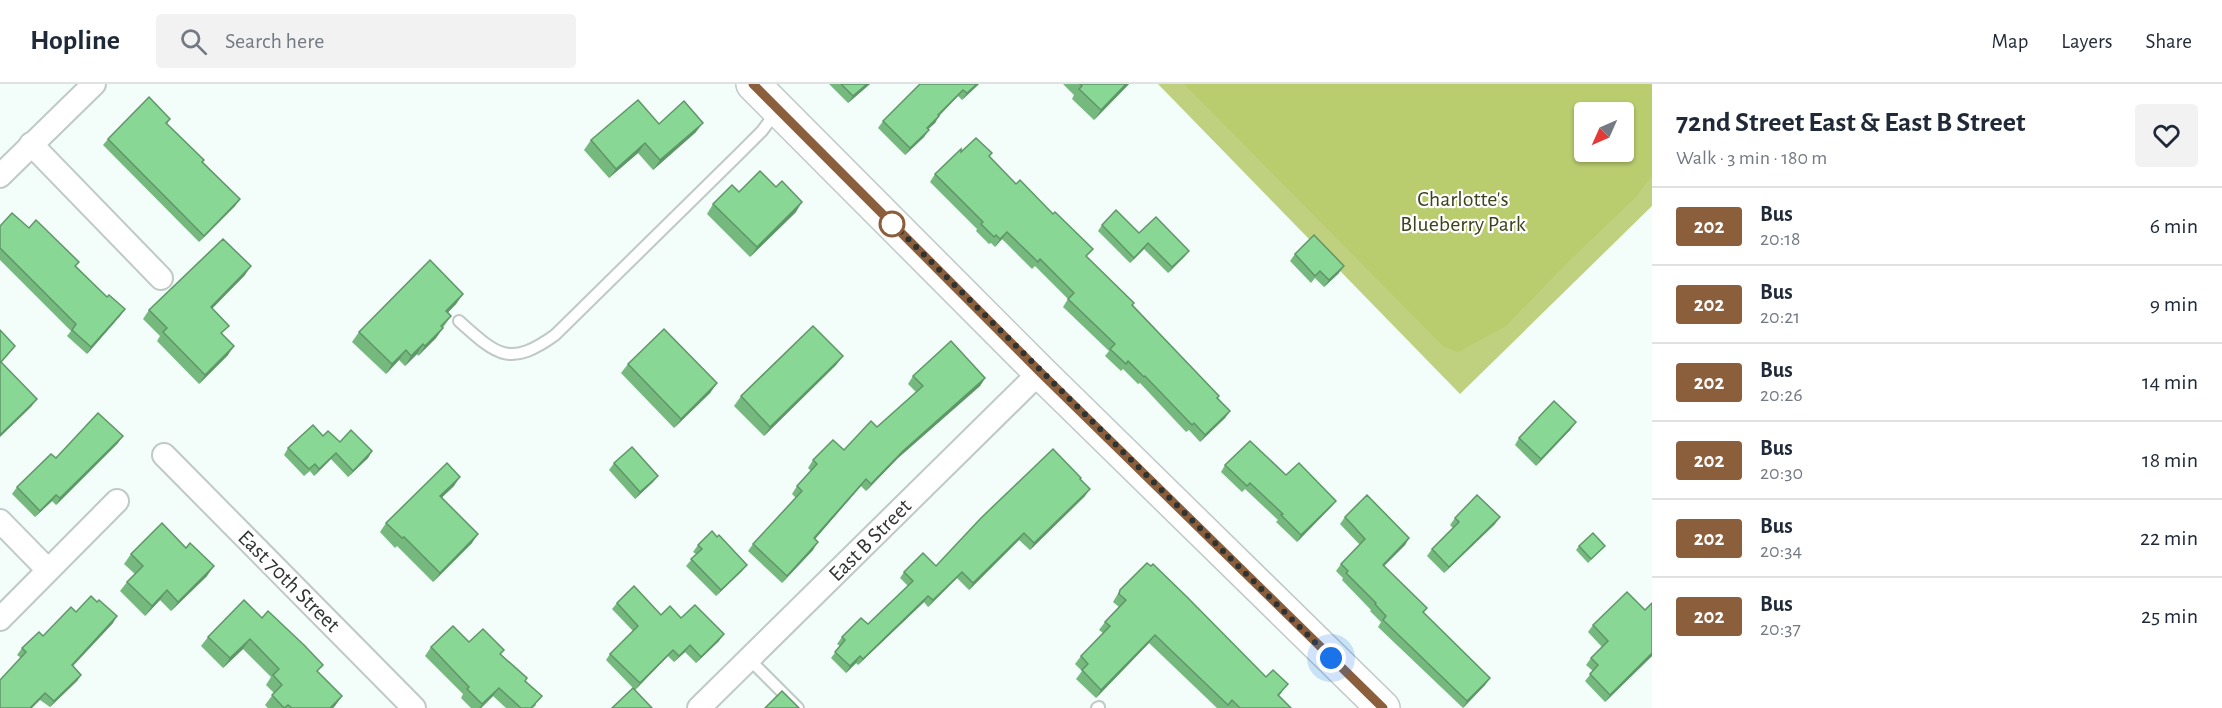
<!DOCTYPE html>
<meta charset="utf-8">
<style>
body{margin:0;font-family:"Alegreya Sans",sans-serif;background:#f2f2f3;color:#1f2937;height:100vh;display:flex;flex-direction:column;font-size:22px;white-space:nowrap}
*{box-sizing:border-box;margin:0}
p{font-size:20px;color:#747a83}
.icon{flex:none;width:33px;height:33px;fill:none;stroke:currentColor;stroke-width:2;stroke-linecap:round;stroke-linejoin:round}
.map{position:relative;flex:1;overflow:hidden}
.details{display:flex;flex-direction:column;background:#fff;width:570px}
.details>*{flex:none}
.badge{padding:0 12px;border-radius:4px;font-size:21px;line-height:39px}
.needle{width:39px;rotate:225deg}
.fabs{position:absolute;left:1574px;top:18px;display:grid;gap:12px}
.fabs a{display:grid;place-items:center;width:60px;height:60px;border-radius:6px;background:#fff;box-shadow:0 2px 4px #0004;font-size:30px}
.you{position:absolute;width:30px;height:30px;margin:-15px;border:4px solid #fff;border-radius:50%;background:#1a73e8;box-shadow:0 0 0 9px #1a73e833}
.map>.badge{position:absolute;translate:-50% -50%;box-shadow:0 0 0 3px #fff}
.round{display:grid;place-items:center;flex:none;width:63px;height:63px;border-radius:6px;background:#f2f2f3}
.headline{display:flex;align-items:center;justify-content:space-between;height:102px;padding:0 24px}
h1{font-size:28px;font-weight:700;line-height:45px}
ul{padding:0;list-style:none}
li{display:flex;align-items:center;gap:18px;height:78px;padding:0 24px;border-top:2px solid #e0e1e3}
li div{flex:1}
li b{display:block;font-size:22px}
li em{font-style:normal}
li .badge{min-width:66px;font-weight:700;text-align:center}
header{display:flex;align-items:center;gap:36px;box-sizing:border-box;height:84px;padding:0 30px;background:#fff;border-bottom:2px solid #e0e1e3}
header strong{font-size:28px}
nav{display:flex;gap:33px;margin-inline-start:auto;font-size:21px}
.search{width:420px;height:54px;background:#f2f2f3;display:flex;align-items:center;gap:15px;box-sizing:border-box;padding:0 21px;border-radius:6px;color:#747a83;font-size:22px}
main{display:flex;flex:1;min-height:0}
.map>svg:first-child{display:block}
</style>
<header>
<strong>Hopline</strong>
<div class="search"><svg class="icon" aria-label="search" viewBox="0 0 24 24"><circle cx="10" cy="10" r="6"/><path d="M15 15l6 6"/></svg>Search here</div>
<nav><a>Map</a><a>Layers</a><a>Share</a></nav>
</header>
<main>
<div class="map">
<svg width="1652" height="624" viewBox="0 0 1652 624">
<rect width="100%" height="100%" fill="#f3fdfa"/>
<path fill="#bfd17e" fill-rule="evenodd" d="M1158,0H1652V122L1460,310ZM1584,28H1623V68H1584Z"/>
<path fill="#b9cc6e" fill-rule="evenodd" d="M1184,0H1652V92L1636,113L1569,177L1506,242L1458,268L1444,263ZM1584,28H1623V68H1584Z"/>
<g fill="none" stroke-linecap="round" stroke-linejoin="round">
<defs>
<g id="lane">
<path d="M459,237C497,271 509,284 555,251L738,71L762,47L776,28"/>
<polyline points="749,575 798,624"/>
<polyline points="1097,624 1099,623"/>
</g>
<g id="street">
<polyline points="31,60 161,194"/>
<polyline points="0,92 94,0"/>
<polyline points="164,371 414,624"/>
<polyline points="0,437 48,486"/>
<polyline points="0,535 117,417"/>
<polyline points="699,624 1040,288"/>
</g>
<polyline id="primary" points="753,0 1040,288 1383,624"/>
</defs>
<use href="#lane" stroke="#bfc9c6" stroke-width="14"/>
<use href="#street" stroke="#bfc9c6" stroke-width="26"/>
<use href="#primary" stroke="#bfc9c6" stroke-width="36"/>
<use href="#lane" stroke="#fff" stroke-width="10"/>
<use href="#street" stroke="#fff" stroke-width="22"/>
<use href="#primary" stroke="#fff" stroke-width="33"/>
</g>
<g fill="#75b97f">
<polygon points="829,0 870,0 848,19"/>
<polygon points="979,0 962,16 958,12 939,32 935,39 928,45 924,53 905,71 878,44 883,37"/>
<polygon points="1063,0 1129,0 1094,36 1072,15 1074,11"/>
<polygon points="170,35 167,40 203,78 240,115 235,122 199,158 103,61 108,55"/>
<polygon points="659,40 696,48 653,86 638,69 609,94 584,66 591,56"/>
<polygon points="989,73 1133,221 1219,312 1218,314 1230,327 1225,334 1200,358 1189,346 1186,348 1140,299 1138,300 1123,285 1121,287 1105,272 1109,267 1063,223 1068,215 1035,182 1032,185 1002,155 995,163 991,159 989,160 976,147 977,145 930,98 935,90"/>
<polygon points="776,103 796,128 750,173 707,130 713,120 739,108"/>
<polygon points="1102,141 1139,149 1185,172 1168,189 1144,165 1130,179 1098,147"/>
<polygon points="0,142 29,144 76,182 107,213 125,225 120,232 87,270 67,252 71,247 0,176"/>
<polygon points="1295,170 1339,189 1324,203 1315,194 1311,199 1290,177"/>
<polygon points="245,191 212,224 223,251 228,271 199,300 157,257 160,252 143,235 149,226"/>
<polygon points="463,210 456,220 448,228 451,232 436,254 418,272 417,270 405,282 399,276 386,290 352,258 359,248"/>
<polygon points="843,272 836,281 764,352 734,322 741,312"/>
<polygon points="628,280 717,299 710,309 674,344 621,289"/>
<polygon points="913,292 985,294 980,302 898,374 866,407 861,402 815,455 813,466 782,499 748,467 753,460 796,414 792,410 797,402 811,387 808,384 813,376 844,366 877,343 916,308 908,300"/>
<polygon points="1571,345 1536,382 1515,361 1519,354"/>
<polygon points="323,352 340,358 372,367 368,374 348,393 331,375 314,392 310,387 304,392 284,371 288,364"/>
<polygon points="118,359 56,421 52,417 35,433 12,410 17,403 56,374"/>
<polygon points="614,379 658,392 653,398 635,415 609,386"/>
<polygon points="1225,381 1286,391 1336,417 1331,423 1297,458 1276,438 1278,436 1245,405 1242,408 1221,388"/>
<polygon points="1080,396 1085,412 1030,466 1019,456 969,506 957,494 928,523 924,518 858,581 856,579 846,589 831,574 840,562 837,560 842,553 868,540 908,502 900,494 904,488 936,482"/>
<polygon points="454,402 442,413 472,459 433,498 397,462 395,464 380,448 386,439"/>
<polygon points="1345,433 1409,454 1405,461 1384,482 1427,524 1423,529 1490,594 1485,601 1463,624 1378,543 1381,538 1370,527 1371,526 1342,496 1343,494 1336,487 1341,480 1360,461 1340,440"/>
<polygon points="1455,434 1495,440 1444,489 1427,472 1432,465 1453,444 1450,441"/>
<polygon points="717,453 742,487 716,512 686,482 696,470 693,468 698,461"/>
<polygon points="1579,462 1605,462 1588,479 1576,466"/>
<polygon points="186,464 207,492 171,527 160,516 145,532 120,507 127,498 135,490 124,480 131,470"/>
<polygon points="1120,506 1266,593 1282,608 1279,612 1291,624 1217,624 1149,559 1096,614 1076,595 1082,587 1075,580 1081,572 1103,549 1099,546 1105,538 1119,523 1113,518"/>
<polygon points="244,516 342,612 333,624 268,624 265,621 274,609 266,601 271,593 243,565 223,584 201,562 208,553"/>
<polygon points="617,519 661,531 681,534 719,557 696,579 685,568 674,578 668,572 635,606 606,576 610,570 633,547 612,525"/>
<polygon points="113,539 73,582 81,591 77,597 50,623 40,616 21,574 17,571 22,564 43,552"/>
<polygon points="1593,541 1652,572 1605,618 1585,597 1593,587 1586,581 1591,574 1602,563 1588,548"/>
<polygon points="469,558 501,570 525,597 536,621 533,624 506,624 493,612 481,624 471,624 461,614 463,610 425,572 431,563"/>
</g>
<g fill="#5f9668">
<polygon points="867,0 870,0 848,19 853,12"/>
<polygon points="977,0 979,0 962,16 967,9"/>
<polygon points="1126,0 1129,0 1094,36 1101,26"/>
<polygon points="963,6 958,12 933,38 938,31"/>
<polygon points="939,32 935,39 922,51 927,44"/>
<polygon points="703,39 696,48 653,86 660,76"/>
<polygon points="929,46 924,53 905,71 910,64"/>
<polygon points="645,59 638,69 609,94 616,85"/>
<polygon points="240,115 235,122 199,158 204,152"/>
<polygon points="802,118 796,128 750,173 757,163"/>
<polygon points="1007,148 1002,155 995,163 1000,155"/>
<polygon points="1148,159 1144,165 1130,179 1134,174"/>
<polygon points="1189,167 1185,172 1168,189 1172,183"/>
<polygon points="251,182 245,191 205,232 211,223"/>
<polygon points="1344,182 1339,189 1324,203 1329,196"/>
<polygon points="463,210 456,220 440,237 446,227"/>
<polygon points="125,225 120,232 87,270 91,263"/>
<polygon points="443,244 436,254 418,272 425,262"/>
<polygon points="423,260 417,270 405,282 411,272"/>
<polygon points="234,262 228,271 199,300 205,291"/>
<polygon points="406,266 399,276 386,290 392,280"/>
<polygon points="843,272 836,281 764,352 770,343"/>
<polygon points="985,294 980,302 898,374 866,407 871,400 903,367"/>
<polygon points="717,299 710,309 674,344 681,335"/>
<polygon points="37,315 31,323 0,353 0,351"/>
<polygon points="1230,327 1225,334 1200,358 1205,351"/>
<polygon points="1576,338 1571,345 1536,382 1541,375"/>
<polygon points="123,352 118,359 56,421 60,414"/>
<polygon points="372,367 368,374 348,393 353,387"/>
<polygon points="336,369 331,375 314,392 319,385"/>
<polygon points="658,392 653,398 635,415 640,408"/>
<polygon points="460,393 454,402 434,421 440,412"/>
<polygon points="866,395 861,402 809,462 814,454"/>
<polygon points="1090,405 1085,412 1030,466 1034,459"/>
<polygon points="56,411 52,417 35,433 40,427"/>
<polygon points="1336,417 1331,423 1297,458 1301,451"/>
<polygon points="1500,433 1495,440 1444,489 1449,483"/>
<polygon points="1024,449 1019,456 969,506 973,499"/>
<polygon points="478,450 472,459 433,498 440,489"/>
<polygon points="1409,454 1405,461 1378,488 1383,481"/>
<polygon points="818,458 813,466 782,499 787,492"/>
<polygon points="747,481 742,487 716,512 721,506"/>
<polygon points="214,482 207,492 171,527 178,518"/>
<polygon points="962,488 957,494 928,523 933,516"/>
<polygon points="167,506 160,516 145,532 152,522"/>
<polygon points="928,512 924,518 858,581 863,575"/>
<polygon points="117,532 113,539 67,588 72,581"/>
<polygon points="724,550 719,557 696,579 701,573"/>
<polygon points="1155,551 1149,559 1096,614 1101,606"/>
<polygon points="250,555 243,565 223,584 230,574"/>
<polygon points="690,561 685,568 674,578 679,572"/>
<polygon points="673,566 668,572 635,606 640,599"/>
<polygon points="1652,569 1652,572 1605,618 1610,611"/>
<polygon points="860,572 856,579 846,589 850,582"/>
<polygon points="81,591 77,597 50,623 54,617"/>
<polygon points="1490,594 1485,601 1463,624 1467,617"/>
<polygon points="499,604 493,612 481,624 479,624"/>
<polygon points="45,609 40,616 32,624 30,624"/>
<polygon points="342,612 335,622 333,624 330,624"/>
</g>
<g fill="#88d794" stroke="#5f9668" stroke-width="1.5">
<polygon points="841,0 867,0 853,12"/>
<polygon points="920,0 977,0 967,9 963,6 938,31 939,32 927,44 929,46 910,64 883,37"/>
<polygon points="1080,0 1126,0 1101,26 1079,5 1082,2"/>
<polygon points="149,13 170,35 166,39 204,76 202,78 240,115 204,152 108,55"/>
<polygon points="638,16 659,40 684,17 703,39 660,76 645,59 616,85 591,56"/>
<polygon points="976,54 992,69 989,72 1016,100 1020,96 1053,130 1055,128 1093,165 1086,172 1134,219 1132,221 1219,312 1217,314 1230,327 1205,351 1194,339 1192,341 1145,292 1144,293 1128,277 1126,280 1110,265 1115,260 1068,215 1074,209 1040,175 1038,178 1007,148 1000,155 996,151 994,153 981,140 983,138 935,90 961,65 961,68"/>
<polygon points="760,87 776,103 782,97 802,118 757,163 713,120 732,101 739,108"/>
<polygon points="1116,126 1139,149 1156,133 1189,167 1172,183 1148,159 1134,174 1102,141"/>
<polygon points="12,129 29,144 36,136 79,178 75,182 107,213 109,211 125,225 91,263 72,246 76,240 0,164 0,142"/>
<polygon points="1314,151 1344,182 1329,196 1320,187 1315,192 1295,170"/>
<polygon points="223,155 251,182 211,223 229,242 221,249 234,262 205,291 163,248 167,244 149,226"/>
<polygon points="430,176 463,210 446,227 451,232 441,242 443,244 425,262 423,260 411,272 406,266 392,280 359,248"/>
<polygon points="813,242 843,272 770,343 741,312"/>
<polygon points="664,245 717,299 681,335 628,280"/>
<polygon points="0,246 15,262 1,278 37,315 0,351"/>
<polygon points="951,257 985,294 903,367 871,400 866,395 814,454 818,458 787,492 753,460 802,407 797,402 817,380 813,376 833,356 844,366 871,337 877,343 923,302 913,292"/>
<polygon points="1554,317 1576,338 1541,375 1519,354"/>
<polygon points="98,329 123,352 60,414 56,411 40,427 17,403 51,370 56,374"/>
<polygon points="313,341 323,352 328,347 340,358 351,346 372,367 353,387 336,369 319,385 315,380 309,385 288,364"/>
<polygon points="1250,357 1286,391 1299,379 1336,417 1301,451 1281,431 1283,430 1250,399 1247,402 1225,381"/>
<polygon points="632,363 658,392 640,408 614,379"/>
<polygon points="1053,365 1081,394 1080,395 1090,405 1034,459 1024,449 973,499 962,488 933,516 928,512 863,575 860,572 850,582 835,568 845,556 842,553 861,534 868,540 913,497 904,488 923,469 936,482 981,434"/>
<polygon points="447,379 460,393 440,412 478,450 440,489 404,453 402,454 386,439"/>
<polygon points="1367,411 1409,454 1383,481 1427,524 1423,528 1490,594 1467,617 1383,536 1386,532 1375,520 1376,519 1346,489 1348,487 1341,480 1365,455 1345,433"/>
<polygon points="1477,411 1500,433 1449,483 1432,465 1459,438 1455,434"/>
<polygon points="162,439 186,464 190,459 214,482 178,518 167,506 152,522 127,498 143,482 131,470"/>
<polygon points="712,447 717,453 719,451 747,481 721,506 691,475 702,465 698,461"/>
<polygon points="1593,449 1605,462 1591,475 1579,462"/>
<polygon points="1147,479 1151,482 1153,480 1187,513 1266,593 1273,586 1288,600 1278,611 1291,624 1240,624 1232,616 1228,621 1155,551 1101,606 1082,586 1088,580 1081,572 1110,542 1105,538 1126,516 1119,510 1120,506"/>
<polygon points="634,502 661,531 670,522 681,534 695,521 724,550 701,573 690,561 679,572 673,566 640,599 610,570 638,542 617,519"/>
<polygon points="1627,508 1645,526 1652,519 1652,569 1610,611 1590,590 1598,581 1591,574 1608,557 1593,541"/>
<polygon points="91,512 97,518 99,516 117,532 72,581 81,591 54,617 45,609 30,624 0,624 0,596 26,568 22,564 39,548 43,552 71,523 76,528"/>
<polygon points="244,516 262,534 268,527 304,561 323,581 317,587 342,612 330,624 292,624 288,621 284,624 272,611 282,601 273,591 279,585 250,555 230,574 208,553"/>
<polygon points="453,542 469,558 483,545 504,566 500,570 527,594 525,597 542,612 531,624 521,624 499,604 482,620 467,605 469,603 431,563"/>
<polygon points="633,604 652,624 612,624"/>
<polygon points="782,607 799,624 765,624"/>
</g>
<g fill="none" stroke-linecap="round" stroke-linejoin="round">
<defs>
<polyline id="line" points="753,0 1040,288 1383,624"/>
</defs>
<use href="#line" stroke="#fff" stroke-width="14"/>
<use href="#line" stroke="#8b5e3c" stroke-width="9"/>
<polyline stroke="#2f3331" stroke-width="6" stroke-dasharray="0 10.8" points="892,140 889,136 1331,574"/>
</g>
<circle fill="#fff" stroke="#8b5e3c" stroke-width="3" cx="892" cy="140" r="12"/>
<g text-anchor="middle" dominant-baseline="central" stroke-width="4.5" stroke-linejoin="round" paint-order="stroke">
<g font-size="22" fill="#3c431c" stroke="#fff">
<text x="1463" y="115">Charlotte's<tspan x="1463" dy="25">Blueberry Park</tspan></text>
</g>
<g font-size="22" fill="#2f3331" stroke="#fff">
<text transform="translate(870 456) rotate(-45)">East B Street</text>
<text transform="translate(289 497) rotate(45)">East 70th Street</text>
</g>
</g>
</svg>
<div class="fabs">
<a><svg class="needle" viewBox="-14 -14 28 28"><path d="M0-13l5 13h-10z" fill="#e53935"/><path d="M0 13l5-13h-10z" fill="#747a83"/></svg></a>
</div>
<div class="you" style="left:1331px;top:574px"></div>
</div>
<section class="details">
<div class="headline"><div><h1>72nd Street East &amp; East B Street</h1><p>Walk · 3 min · 180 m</p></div><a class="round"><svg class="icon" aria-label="heart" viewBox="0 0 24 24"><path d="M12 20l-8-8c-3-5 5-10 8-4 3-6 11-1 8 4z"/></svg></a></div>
<ul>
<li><span class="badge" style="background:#8b5e3c;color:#fff">202</span><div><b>Bus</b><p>20:18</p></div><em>6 min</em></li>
<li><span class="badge" style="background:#8b5e3c;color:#fff">202</span><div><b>Bus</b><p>20:21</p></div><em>9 min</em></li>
<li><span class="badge" style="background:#8b5e3c;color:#fff">202</span><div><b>Bus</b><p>20:26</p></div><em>14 min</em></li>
<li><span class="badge" style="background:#8b5e3c;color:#fff">202</span><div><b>Bus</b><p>20:30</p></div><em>18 min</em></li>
<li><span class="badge" style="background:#8b5e3c;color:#fff">202</span><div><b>Bus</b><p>20:34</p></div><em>22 min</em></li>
<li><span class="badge" style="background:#8b5e3c;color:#fff">202</span><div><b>Bus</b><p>20:37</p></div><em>25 min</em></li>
</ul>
</section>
</main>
